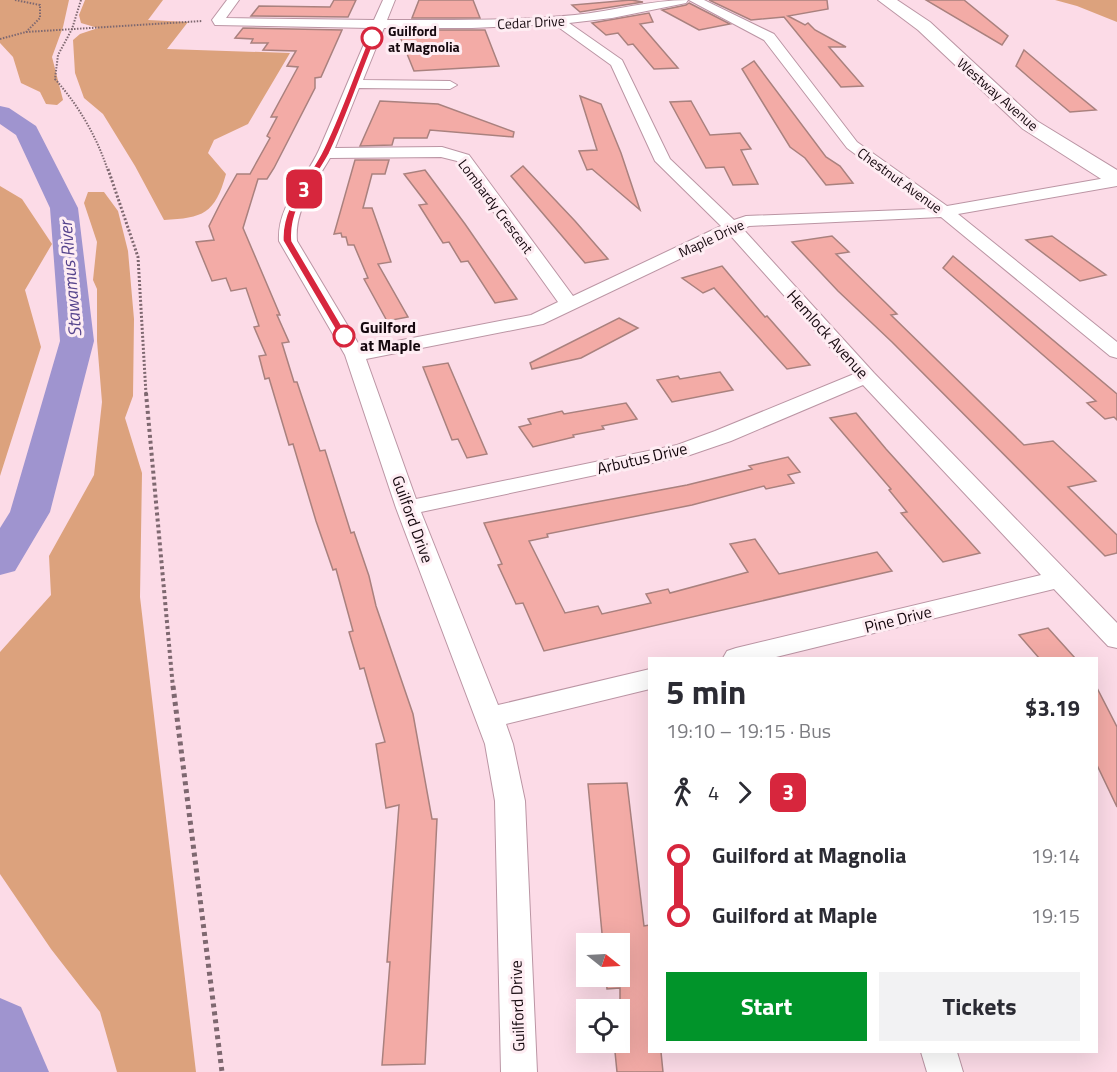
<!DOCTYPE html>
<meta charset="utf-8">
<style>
body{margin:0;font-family:"Titillium Web",sans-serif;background:#f2f2f3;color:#2b2b33;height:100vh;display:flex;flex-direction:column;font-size:22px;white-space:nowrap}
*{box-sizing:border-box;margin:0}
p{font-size:20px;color:#7c7c81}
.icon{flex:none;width:33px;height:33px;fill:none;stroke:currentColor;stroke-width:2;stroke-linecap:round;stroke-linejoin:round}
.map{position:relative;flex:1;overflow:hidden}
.side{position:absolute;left:648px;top:657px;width:450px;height:396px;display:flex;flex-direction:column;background:#fff;border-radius:0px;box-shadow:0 6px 24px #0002}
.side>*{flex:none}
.badge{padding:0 12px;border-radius:9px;font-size:21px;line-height:39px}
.needle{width:39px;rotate:108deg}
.tools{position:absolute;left:576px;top:933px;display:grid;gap:12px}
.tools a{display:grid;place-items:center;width:54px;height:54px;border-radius:0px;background:#fff;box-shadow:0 6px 24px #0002;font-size:30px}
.map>.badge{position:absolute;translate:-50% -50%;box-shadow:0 0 0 3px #fff}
.legs{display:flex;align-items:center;gap:9px;height:66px;padding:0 18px;font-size:20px}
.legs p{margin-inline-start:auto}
.summary{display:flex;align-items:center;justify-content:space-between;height:102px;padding:0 18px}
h1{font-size:33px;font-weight:700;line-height:45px}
.cta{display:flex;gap:12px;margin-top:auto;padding:12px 18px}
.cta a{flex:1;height:69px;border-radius:0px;background:#01942a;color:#fff;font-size:24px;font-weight:700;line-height:69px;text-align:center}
.cta a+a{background:#f2f2f3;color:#2b2b33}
ul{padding:0 18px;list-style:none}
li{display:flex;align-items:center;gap:21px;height:60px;font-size:22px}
li i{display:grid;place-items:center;width:9px;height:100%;margin:0 8px;background:currentColor}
li i::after{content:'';width:15px;height:15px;margin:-8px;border:4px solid;border-radius:50%;background:#fff}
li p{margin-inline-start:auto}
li:first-child i{background:linear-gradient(#0000 50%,currentColor 0)}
li:last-child i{background:linear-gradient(currentColor 50%,#0000 0)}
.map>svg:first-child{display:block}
</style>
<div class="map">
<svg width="1117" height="1072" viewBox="0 0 1117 1072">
<rect width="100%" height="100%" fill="#fcdbe7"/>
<g fill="#dca27d">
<polygon points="0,0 69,0 63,27 52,57 63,100 57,105 46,104 40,92 21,83 13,57 0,43"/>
<path d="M85,0H163L148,20L188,22L167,49L290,53L248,124L214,140L208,153L226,174C215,214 203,218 164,220L135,166L103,114L84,98L75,73L73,40L80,34L98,28L81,23L79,15Z"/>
<polygon points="1055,0 1117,0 1117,22 1077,6"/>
<polygon points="0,186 22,199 52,244 25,290 41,347 0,476"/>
<polygon points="88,192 104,192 118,211 128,251 134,319 133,396 125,418 142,473 140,597 196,1072 117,1072 100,1012 51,949 0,874 0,652 51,595 49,556 94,475 102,402 97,341 97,289 93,280 97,242 84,203"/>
</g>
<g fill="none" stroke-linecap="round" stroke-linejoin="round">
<g fill="#9f94cf" fill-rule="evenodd">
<polygon points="0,106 9,108 36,126 78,208 94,341 50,512 15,571 0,575 0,528 10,512 60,341 50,208 16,135 0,124"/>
<polygon points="0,998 21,1007 49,1072 0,1072"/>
</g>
</g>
<g fill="#f3aba6" stroke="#a9817e" stroke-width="1.5">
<polygon points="334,0 356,0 348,17 251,16 259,6 330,7"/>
<polygon points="419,0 473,0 480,18 412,18"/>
<polygon points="631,0 643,2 580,12 572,5"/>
<polygon points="709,0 827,0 828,9 788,16 805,25 808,23 815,30 846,47 829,47 863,86 841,87 784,17 751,20"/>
<polygon points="926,0 964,0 1008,36 1002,45"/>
<polygon points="689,3 730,24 699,30 662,10 686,5"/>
<polygon points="649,13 653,22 640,24 678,68 654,69 633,44 628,45 618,33 606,35 592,23"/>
<polygon points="243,28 342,30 321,77 315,78 315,88 274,168 267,179 258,179 243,228 280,315 277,315 289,342 282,343 294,382 297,382 320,451 325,450 351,533 354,532 369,576 376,606 413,714 432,819 437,819 425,1064 382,1065 390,962 387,962 399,805 386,808 376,744 385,742 364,668 360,669 349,632 353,631 336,569 333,570 316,521 293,444 289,445 269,378 265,379 259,356 266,355 254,327 259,326 246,288 231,291 226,278 212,281 196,242 214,240 209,226 221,202 237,174 250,174 270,138 267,136 277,117 271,117 298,67 287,66 296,51 263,50 268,43 251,43 253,39 235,38"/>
<polygon points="405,30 485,30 499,66 414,71 401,39"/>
<polygon points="1024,50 1057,78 1096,110 1070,112 1032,80 1016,66"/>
<polygon points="754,61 826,157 840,166 853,183 826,185 805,158 790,147 742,69"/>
<polygon points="580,96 601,104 621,153 640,210 592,169 587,170 579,151 597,150"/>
<polygon points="380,101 438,104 514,132 513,137 430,130 427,138 394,138 392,145 360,146"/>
<polygon points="691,101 710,135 740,133 751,149 741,150 758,184 733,185 724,167 706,168 670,102"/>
<polygon points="355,160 389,160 385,174 372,174 363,208 372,208 391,262 378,264 408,317 387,321 364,279 368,278 354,245 348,245 346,237 342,237 341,233 334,234"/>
<polygon points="523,166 575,221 608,259 585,263 511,176"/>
<polygon points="425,170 465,224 517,299 495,303 468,261 461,262 449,242 443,243 419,205 427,204 404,174"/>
<polygon points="832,236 849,252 836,254 897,314 891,315 1024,445 1053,441 1096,481 1068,487 1117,535 1117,553 1105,556 892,342 838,291 792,242"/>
<polygon points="1052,236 1106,275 1080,281 1026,240"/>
<polygon points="953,256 1117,394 1117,420 1114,417 1105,419 1087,403 1096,401 943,268"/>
<polygon points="722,266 765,317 767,316 810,365 787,369 714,288 703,293 682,278"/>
<polygon points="619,318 638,328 581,358 532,369 530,363"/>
<polygon points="448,363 487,454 467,458 458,439 452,440 423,367"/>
<polygon points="720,372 733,390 672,402 657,380 678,376 680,379"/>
<polygon points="626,403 637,419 602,426 604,429 573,435 574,437 533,447 519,427 531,424 528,419 562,411 564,414"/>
<polygon points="856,413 886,449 980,553 943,562 901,513 907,512 889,490 891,489 830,418"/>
<polygon points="788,457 800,472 788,475 794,483 766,489 764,486 692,505 547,534 548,537 529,541 565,613 598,606 602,614 651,603 646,594 668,589 670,593 748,572 730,544 755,539 779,574 877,552 892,571 544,651 523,603 516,604 498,565 502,564 484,523 687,485 752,469 749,466"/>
<polygon points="1048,628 1075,658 1039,658 1019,635"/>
<polygon points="1096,686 1117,727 1117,807 1096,763"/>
<polygon points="627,783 644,926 650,925 650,1052 661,1052 663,1072 617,1072 614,1042 620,1042 620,988 607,989 606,976 620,976 620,944 603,944 588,784"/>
</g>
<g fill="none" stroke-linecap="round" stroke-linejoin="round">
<defs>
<g id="street">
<path d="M227,0H239L226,18L374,20L383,0H395L387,20C450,20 512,21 575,15C613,11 650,0 688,0L686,3L612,18L569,23L622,60L670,159L734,220L746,216L930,209L847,148L764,40L689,0H704L774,34L857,142L947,206L1117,176V186L958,214L1117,342V358L1110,356L941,217L749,226L743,229L874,373L1117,623V648L1108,646L1054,589L772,658H723L727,651L736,648L1041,575L863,385L731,441L690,455L421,512L498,705L650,669V689L506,724L513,744L525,801L537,1072H501L495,801L485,744L396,508L345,355L279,241C277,205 305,181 319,150C337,109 353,69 371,28L215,25L212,20ZM554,24L611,65L655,161L721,226L573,296L469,155L442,147L335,148L359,88L450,89L457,85L450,81L363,80L384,28H472ZM441,157L457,161L558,302L531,315L361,348L297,241C294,209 315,184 330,158ZM730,235L854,374L715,431L677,445L416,499L366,359L543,324Z"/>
<polygon points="921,1052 957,1052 963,1072 927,1072"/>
</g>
<polygon id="secondary" points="878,0 897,0 930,22 1037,121 1117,170 1117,186 1109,184 1023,129 918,30"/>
</defs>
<use href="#street" stroke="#bb95a4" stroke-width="2"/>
<use href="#secondary" stroke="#bb95a4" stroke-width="2"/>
<g stroke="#7e6870" stroke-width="2" stroke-dasharray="1.5 1.5" stroke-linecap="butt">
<polyline points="15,0 40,5 40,18 26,32"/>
<path d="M81,0L72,29L58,55L55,79C79,106 97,137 108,171"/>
<polyline points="0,39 26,32 202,21"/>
</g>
<polyline stroke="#7e6870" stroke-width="3" stroke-dasharray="2 2" stroke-linecap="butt" points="108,169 138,257 146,394"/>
<polyline stroke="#7e6870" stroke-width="4" stroke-dasharray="3 3" stroke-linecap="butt" points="146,393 173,688"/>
<polyline stroke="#7e6870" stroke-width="5" stroke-dasharray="4 4" stroke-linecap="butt" points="173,686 222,1072"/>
<use href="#street" fill="#fff" fill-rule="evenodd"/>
<use href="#secondary" fill="#fff" fill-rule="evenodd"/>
</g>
<path fill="#d7263d" stroke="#fff" stroke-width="1.5" d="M372,36L376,38C360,76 347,117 329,154C314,182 289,207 292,241L348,336L344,339L339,336L283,241C281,207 306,182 321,154C340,117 353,76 369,38Z"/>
<g fill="#fff" stroke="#d7263d" stroke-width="3">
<circle cx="372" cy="38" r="10"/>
<circle cx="344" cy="336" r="10"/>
</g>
<g text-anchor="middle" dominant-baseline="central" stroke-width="6" stroke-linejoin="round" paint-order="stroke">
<g font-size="14" fill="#15080e" stroke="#feedf3">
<text transform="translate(531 22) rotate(-3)">Cedar Drive</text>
<text transform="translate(998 94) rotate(41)">Westway Avenue</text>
<text transform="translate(900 180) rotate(36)">Chestnut Avenue</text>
<text transform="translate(496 206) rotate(53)">Lombardy Crescent</text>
<text transform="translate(711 238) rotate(-25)">Maple Drive</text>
</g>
<g font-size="14" font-weight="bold" fill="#15080e" stroke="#feedf3" text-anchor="start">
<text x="388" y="30">Guilford<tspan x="388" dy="16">at Magnolia</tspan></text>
</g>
<g font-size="16" font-weight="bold" fill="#15080e" stroke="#feedf3" text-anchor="start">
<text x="360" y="327">Guilford<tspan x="360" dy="18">at Maple</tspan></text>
</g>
<g font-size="16" fill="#15080e" stroke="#feedf3">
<text transform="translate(828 334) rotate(48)">Hemlock Avenue</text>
<text transform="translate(642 458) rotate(-13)">Arbutus Drive</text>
<text transform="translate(413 519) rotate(70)">Guilford Drive</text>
<text transform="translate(898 619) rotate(-14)">Pine Drive</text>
<text transform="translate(517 1006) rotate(-92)">Guilford Drive</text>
</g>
<g font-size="18" font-style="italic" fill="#56448d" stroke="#feedf3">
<text transform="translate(70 279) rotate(-95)">Stawamus River</text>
</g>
</g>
</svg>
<div class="tools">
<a><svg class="needle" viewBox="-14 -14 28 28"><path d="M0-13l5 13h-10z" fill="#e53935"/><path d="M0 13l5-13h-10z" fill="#7c7c81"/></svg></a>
<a><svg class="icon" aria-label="locate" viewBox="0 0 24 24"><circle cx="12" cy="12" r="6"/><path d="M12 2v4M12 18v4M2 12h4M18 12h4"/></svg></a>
</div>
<b class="badge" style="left:304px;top:189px;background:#d7263d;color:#fff">3</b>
<section class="side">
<div class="summary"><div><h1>5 min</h1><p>19:10 – 19:15 · Bus</p></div><b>$3.19</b></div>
<div class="legs"><svg class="icon" aria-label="walk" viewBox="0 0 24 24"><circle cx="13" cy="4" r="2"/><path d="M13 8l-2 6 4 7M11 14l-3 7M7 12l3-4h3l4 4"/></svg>4<svg class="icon" aria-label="forward" viewBox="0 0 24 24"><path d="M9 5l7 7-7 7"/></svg><b class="badge" style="background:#d7263d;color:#fff">3</b></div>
<ul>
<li><i style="color:#d7263d"></i><b>Guilford at Magnolia</b><p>19:14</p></li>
<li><i style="color:#d7263d"></i><b>Guilford at Maple</b><p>19:15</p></li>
</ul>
<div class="cta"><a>Start</a><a>Tickets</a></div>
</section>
</div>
